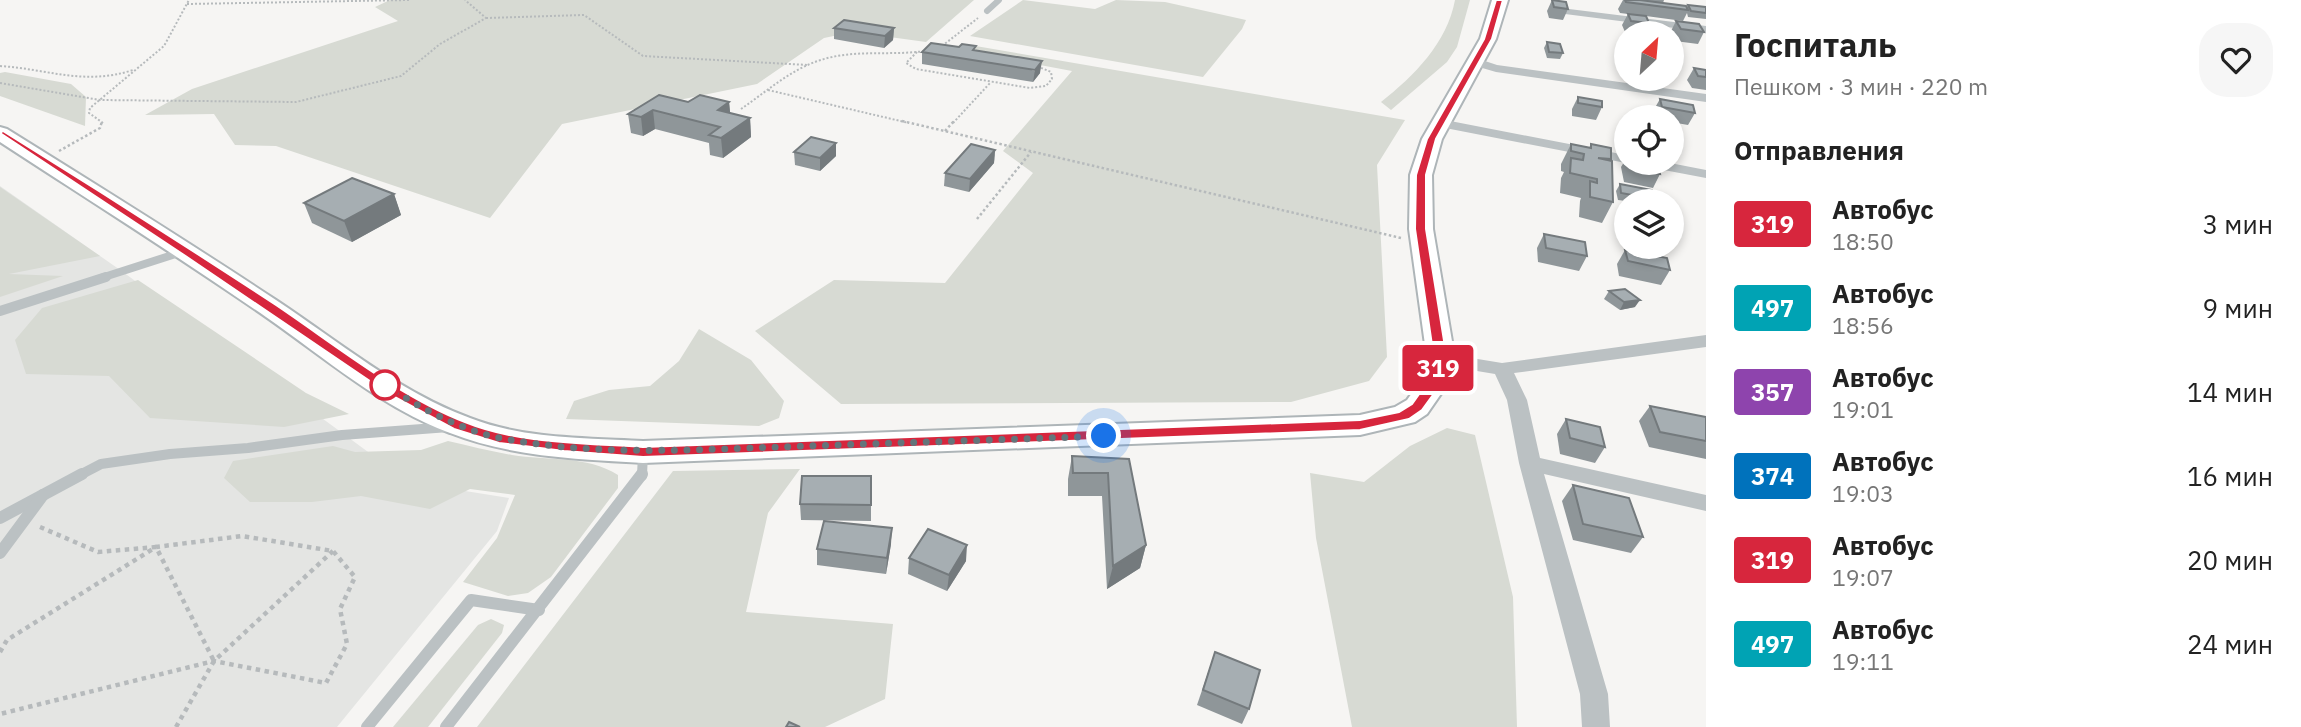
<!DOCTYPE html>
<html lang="ru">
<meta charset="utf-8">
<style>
body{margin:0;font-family:"IBM Plex Sans",sans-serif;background:#f6f6f6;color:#222;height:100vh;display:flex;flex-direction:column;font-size:26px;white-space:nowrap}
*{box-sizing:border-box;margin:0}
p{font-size:23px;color:#767676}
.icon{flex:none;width:38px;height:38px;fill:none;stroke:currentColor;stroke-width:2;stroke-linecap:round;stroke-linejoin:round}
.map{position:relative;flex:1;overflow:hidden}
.side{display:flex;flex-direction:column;background:#fff;width:595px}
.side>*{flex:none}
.badge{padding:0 14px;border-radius:5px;font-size:24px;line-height:46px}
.needle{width:46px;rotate:26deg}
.tools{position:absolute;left:1614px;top:21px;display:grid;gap:14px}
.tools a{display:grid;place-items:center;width:70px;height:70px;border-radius:50%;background:#fff;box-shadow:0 4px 10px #0003;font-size:35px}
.you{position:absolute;width:35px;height:35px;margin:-18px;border:5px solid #fff;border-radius:50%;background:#1a73e8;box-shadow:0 0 0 10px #1a73e833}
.map>.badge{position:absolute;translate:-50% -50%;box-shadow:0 0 0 4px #fff}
h2{padding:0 28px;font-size:26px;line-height:63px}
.round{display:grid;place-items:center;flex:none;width:74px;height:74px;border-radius:28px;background:#f6f6f6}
.head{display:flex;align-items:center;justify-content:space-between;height:119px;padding:0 28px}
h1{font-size:33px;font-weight:700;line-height:52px}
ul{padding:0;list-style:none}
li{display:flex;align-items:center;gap:21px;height:84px;padding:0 28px}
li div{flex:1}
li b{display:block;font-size:26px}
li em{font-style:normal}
li .badge{min-width:77px;font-weight:700;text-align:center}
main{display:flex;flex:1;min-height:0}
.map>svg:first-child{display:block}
</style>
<main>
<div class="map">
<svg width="1706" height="727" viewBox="0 0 1706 727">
<rect width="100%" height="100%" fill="#f6f5f3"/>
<polygon fill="#e4e5e3" points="0,186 123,272 409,482 509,498 497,531 337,727 0,727"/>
<g fill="#d7dad3">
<polygon points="390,0 974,0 926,42 853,32 824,38 757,84 562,124 490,218 276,146 235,145 214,114 145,115 192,89 398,21 375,7"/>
<polygon points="1023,0 1095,9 1116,0 1165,2 1246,20 1242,29 1203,77 970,36"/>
<path d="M1455,0H1470L1457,47L1447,62L1391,110L1381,102C1414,76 1447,43 1455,0Z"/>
<polygon points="964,44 1405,120 1377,165 1387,357 1369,381 1291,402 841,404 755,331 834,280 945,283 1033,173 1003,151 1072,71 966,51"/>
<polygon points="5,72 71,84 86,97 85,126 0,96 0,73"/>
<polygon points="0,187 100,256 9,274 63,276 0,297"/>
<polygon points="138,280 306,393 349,414 284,427 150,418 109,376 26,374 15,340 42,308"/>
<polygon points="699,329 751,360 784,401 779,418 759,426 566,419 574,401 609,390 650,386 679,361"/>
<polygon points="1447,428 1475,435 1513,597 1517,727 1352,727 1316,538 1310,473 1364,482 1410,446"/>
<path d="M448,441C469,446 490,451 512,455C547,461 587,455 618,475V488L551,577L528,593L508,596L463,582L497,538L515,495L470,489L430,509L361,496L312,502H250L224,478L233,461L333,446L355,452L421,450Z"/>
<polygon points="800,469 768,513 746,612 893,624 885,699 825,727 477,727 673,471"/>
<polygon points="491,619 504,625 502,633 428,727 393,727 478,625"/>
</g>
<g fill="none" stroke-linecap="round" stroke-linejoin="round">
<defs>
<path id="secondary" d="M1492,0H1508L1496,39L1442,139L1432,175L1433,229L1455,359L1445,388L1427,414L1415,422L1360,435L643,463C578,459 511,457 450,433C382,408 325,358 266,317C179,257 89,200 0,142V127L7,129C97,185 187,241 276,300C338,341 399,392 470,418C524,439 586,438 643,441L1360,415L1395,407L1407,400L1417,386L1427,359L1409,229L1410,175L1422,139L1480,39Z"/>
</defs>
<use href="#secondary" stroke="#aeb5b8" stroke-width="4"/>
<g stroke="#b6babc" stroke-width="2" stroke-dasharray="2 2" stroke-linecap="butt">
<polyline points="187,4 409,0"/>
<polyline points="486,18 584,15 643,56 808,65"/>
<polyline points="942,46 978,18"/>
<polyline points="917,52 906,63 916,69 1030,88 1046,86 1052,79 1051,72 1039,67"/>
<path d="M0,66C48,69 84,86 133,70"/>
<polyline points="0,83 100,100 296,102 401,76 440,44 486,18 465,0"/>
<polyline points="768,90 909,123"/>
<path d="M741,109C766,92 791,69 821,60C854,49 891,56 925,51"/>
<polyline points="103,123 89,113 90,108 164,46 189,0"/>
<polyline points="953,123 991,82"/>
</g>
<g stroke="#b6babc" stroke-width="2.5" stroke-dasharray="2.5 2.5" stroke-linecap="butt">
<polyline points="902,121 1401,238"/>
<polyline points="945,131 954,121"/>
<polyline points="59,151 100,128 102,121"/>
<polyline points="977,219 1031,152"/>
</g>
<g stroke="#b6babc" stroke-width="4.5" stroke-dasharray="4.5 4.5" stroke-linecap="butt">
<polyline points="40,527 98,552 156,547 214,661"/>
<polyline points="0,652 7,640 156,547 242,536 333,551 355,577 340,609 347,644 326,683 214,661 0,714"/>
<polyline points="176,727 214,661 333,551"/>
</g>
<polyline stroke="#bbc1c3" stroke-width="6" points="987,11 999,0"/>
<polyline stroke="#bbc1c3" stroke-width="8" points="101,278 185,251"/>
<g stroke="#bbc1c3" stroke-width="10">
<polyline points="0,311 106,277"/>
<polyline points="78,476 101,464 170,454 248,448 342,435 449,427"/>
<polyline points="642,476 643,453"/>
</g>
<g stroke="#bbc1c3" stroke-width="12">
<polyline points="0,518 82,474"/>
<polyline points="0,553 43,495"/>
<polyline points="367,727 471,600 539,610"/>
<polyline points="446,727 642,474"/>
</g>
<g fill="#bbc1c3" fill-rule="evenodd">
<polygon points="1569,9 1706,26 1706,32 1565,14 1565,10"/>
<polygon points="1476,58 1497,65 1706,94 1706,102 1496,72 1472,65 1470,62"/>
<polygon points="1440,119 1626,155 1626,163 1628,163 1626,163 1435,126 1433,123"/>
<polygon points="1641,163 1670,163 1706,170 1706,178 1648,167"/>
<polygon points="1706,335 1706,347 1514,373 1527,400 1540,458 1706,495 1706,511 1544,474 1608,694 1610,727 1582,727 1580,694 1519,463 1507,400 1495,374 1441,365 1434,363 1431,359 1434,355 1441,353 1502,363"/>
</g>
<use href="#secondary" fill="#fff" fill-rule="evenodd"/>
</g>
<g fill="#8f9699">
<polygon points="1552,0 1568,9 1563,20 1549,18 1547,11"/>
<polygon points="1623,0 1664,0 1663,3 1687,7 1688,5 1706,7 1706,19 1688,17 1687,13 1683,21 1646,16 1649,23 1644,33 1625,32 1622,25 1628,14 1620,13 1618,9"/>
<polygon points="1676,21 1704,32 1698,44 1675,41 1670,33"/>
<polygon points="834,28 894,28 893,40 884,48 834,39"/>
<polygon points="1547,42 1563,53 1560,59 1547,58 1544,48"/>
<polygon points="976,50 1040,73 1033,82 922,64 922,52"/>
<polygon points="1694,68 1706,70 1706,90 1692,88 1687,80"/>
<polygon points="1578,97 1602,107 1596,120 1572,116 1572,109"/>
<polygon points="1660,99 1695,113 1688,125 1671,122 1671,117 1654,117 1653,111"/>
<polygon points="688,102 729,102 730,113 750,118 751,137 723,158 710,155 709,143 655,129 643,136 631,133 628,114"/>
<polygon points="1671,134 1680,144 1672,157 1671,157"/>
<polygon points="836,143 836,156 820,171 795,165 794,152"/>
<polygon points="1571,144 1589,148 1591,144 1611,159 1610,161 1613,202 1602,223 1579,217 1580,201 1581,198 1560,193 1561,178 1564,172 1561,171 1561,164"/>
<polygon points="995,150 994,163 969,192 944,186 945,173"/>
<polygon points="1626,159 1626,163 1657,163 1660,174 1653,188 1624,182 1621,167"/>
<polygon points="1620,184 1654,199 1653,201 1626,201 1618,200 1616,191"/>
<polygon points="394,194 401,215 352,242 312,223 304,203"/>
<polygon points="1544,234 1587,256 1579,271 1538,262 1537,248"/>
<polygon points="1625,250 1670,270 1661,285 1619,276 1617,264"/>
<polygon points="1609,291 1635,307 1620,310 1604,299"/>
<polygon points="1650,406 1706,417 1706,459 1649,447 1639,421"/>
<polygon points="1566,419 1605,447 1595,463 1560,454 1557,434"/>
<polygon points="1072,456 1129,459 1146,545 1140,568 1107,589 1102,496 1068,496 1068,479"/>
<polygon points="871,476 871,521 801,520 800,504"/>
<polygon points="1573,485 1643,537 1631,553 1573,540 1562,501"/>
<polygon points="891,544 886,574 817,565 817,549"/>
<polygon points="909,558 966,561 947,591 908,574"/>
<polygon points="1215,652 1249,709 1242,724 1197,705"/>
</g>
<g fill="#747a7d">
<polygon points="894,28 893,40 884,48 885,36"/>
<polygon points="1042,61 1040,73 1033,82 1035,70"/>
<polygon points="729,102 731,121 718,110"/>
<polygon points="653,110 655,129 643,136 641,117"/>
<polygon points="750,118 751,137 723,158 721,138"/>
<polygon points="836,143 836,156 820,171 820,158"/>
<polygon points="995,150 994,163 969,192 970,179"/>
<polygon points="394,194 401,215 352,242 344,221"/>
<polygon points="1640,300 1635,307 1620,310 1624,302"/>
<polygon points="892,528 891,544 886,574 887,558"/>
<polygon points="967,545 966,561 947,591 949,575"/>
<polygon points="1146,545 1140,568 1107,589 1113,566"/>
</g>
<g fill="#a6aeb2" stroke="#747a7d" stroke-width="2">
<polygon points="1552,0 1566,2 1568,9 1554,7"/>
<polygon points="1625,0 1640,0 1686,6 1688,10 1626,2"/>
<polygon points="1688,5 1706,7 1706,13 1691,11"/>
<polygon points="1628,14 1646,16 1649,23 1631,21"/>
<polygon points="844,20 894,28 885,36 834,28"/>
<polygon points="1676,21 1699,24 1704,32 1681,29"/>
<polygon points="1547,42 1560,44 1563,53 1549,52"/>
<polygon points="931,43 959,47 962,44 976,46 973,50 1042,61 1035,70 922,52"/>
<polygon points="1694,68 1706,70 1706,77 1698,76"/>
<polygon points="659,95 688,102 700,95 729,102 718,110 750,118 721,138 709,135 720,127 653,110 641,117 628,114"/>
<polygon points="1578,97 1602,101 1602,107 1578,103"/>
<polygon points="1660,99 1693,105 1695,113 1662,107"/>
<polygon points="1671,134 1678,135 1680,144 1671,142"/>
<polygon points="811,137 836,143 820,158 794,152"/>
<polygon points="971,144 995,150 970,179 945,173"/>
<polygon points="1571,144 1591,148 1591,144 1611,148 1611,159 1598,158 1612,161 1613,202 1590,197 1590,181 1597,183 1597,179 1570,173 1571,158 1583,160 1584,154 1571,151"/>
<polygon points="1630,163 1657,163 1660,174 1631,169"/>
<polygon points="352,178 394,194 344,221 304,203"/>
<polygon points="1620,184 1652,190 1654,199 1621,193"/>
<polygon points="1544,234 1585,242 1587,256 1546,248"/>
<polygon points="1625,250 1667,258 1670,270 1628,261"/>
<polygon points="1625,289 1640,300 1624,302 1609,291"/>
<polygon points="1650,406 1706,417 1706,441 1660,432"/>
<polygon points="1566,419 1600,427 1605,447 1570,438"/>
<polygon points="1072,456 1129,459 1146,545 1113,566 1108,473 1073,473"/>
<polygon points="802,476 871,476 871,505 800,504"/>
<polygon points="1573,485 1629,498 1643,537 1583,524"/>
<polygon points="824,521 892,528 887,558 817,549"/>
<polygon points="928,529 967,545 949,575 909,558"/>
<polygon points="1215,652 1260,670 1249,709 1203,690"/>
<polygon points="789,722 800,727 786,727"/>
</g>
<path fill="#d7263d" stroke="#fff" stroke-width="2" d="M1496,0H1503L1492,39L1436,139L1426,175V229L1447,359L1438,388L1422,410L1409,419L1360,430L643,457L564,451L499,443L454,429L389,394L181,253L0,133L3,131C95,188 186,246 276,305C334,344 400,397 465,422C519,444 585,443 643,447L1360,420L1399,412L1412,404L1424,387L1434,359L1415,229L1416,175L1427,139L1484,39Z"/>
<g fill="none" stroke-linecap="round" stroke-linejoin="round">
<path stroke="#64757b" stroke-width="7" stroke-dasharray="0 12.6" d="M385,385C421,408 458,429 500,438C593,456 687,450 781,447C889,443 997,440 1104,436"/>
</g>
<circle fill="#fff" stroke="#d7263d" stroke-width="3.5" cx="385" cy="385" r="14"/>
</svg>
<div class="tools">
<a><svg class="needle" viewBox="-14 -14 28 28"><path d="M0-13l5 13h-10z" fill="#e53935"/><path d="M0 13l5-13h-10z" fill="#767676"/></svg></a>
<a><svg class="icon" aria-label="locate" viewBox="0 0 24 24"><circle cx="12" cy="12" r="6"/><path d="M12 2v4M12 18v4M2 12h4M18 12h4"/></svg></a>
<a><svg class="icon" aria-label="layers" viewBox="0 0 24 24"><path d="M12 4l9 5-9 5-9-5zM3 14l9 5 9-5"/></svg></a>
</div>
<div class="you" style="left:1104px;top:436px"></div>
<b class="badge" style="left:1438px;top:368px;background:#d7263d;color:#fff">319</b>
</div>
<section class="side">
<div class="head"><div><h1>Госпиталь</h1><p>Пешком · 3 мин · 220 m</p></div><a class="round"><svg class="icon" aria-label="heart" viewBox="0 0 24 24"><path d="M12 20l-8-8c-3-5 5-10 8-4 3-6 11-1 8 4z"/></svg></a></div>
<h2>Отправления</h2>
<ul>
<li><span class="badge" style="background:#d7263d;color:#fff">319</span><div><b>Автобус</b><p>18:50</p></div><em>3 мин</em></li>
<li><span class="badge" style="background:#00a3b4;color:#fff">497</span><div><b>Автобус</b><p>18:56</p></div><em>9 мин</em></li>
<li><span class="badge" style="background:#8e44ad;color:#fff">357</span><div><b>Автобус</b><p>19:01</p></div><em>14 мин</em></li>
<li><span class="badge" style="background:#0072bc;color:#fff">374</span><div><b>Автобус</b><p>19:03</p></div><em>16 мин</em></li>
<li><span class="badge" style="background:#d7263d;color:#fff">319</span><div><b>Автобус</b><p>19:07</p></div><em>20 мин</em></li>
<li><span class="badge" style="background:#00a3b4;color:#fff">497</span><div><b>Автобус</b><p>19:11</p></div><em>24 мин</em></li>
</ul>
</section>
</main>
